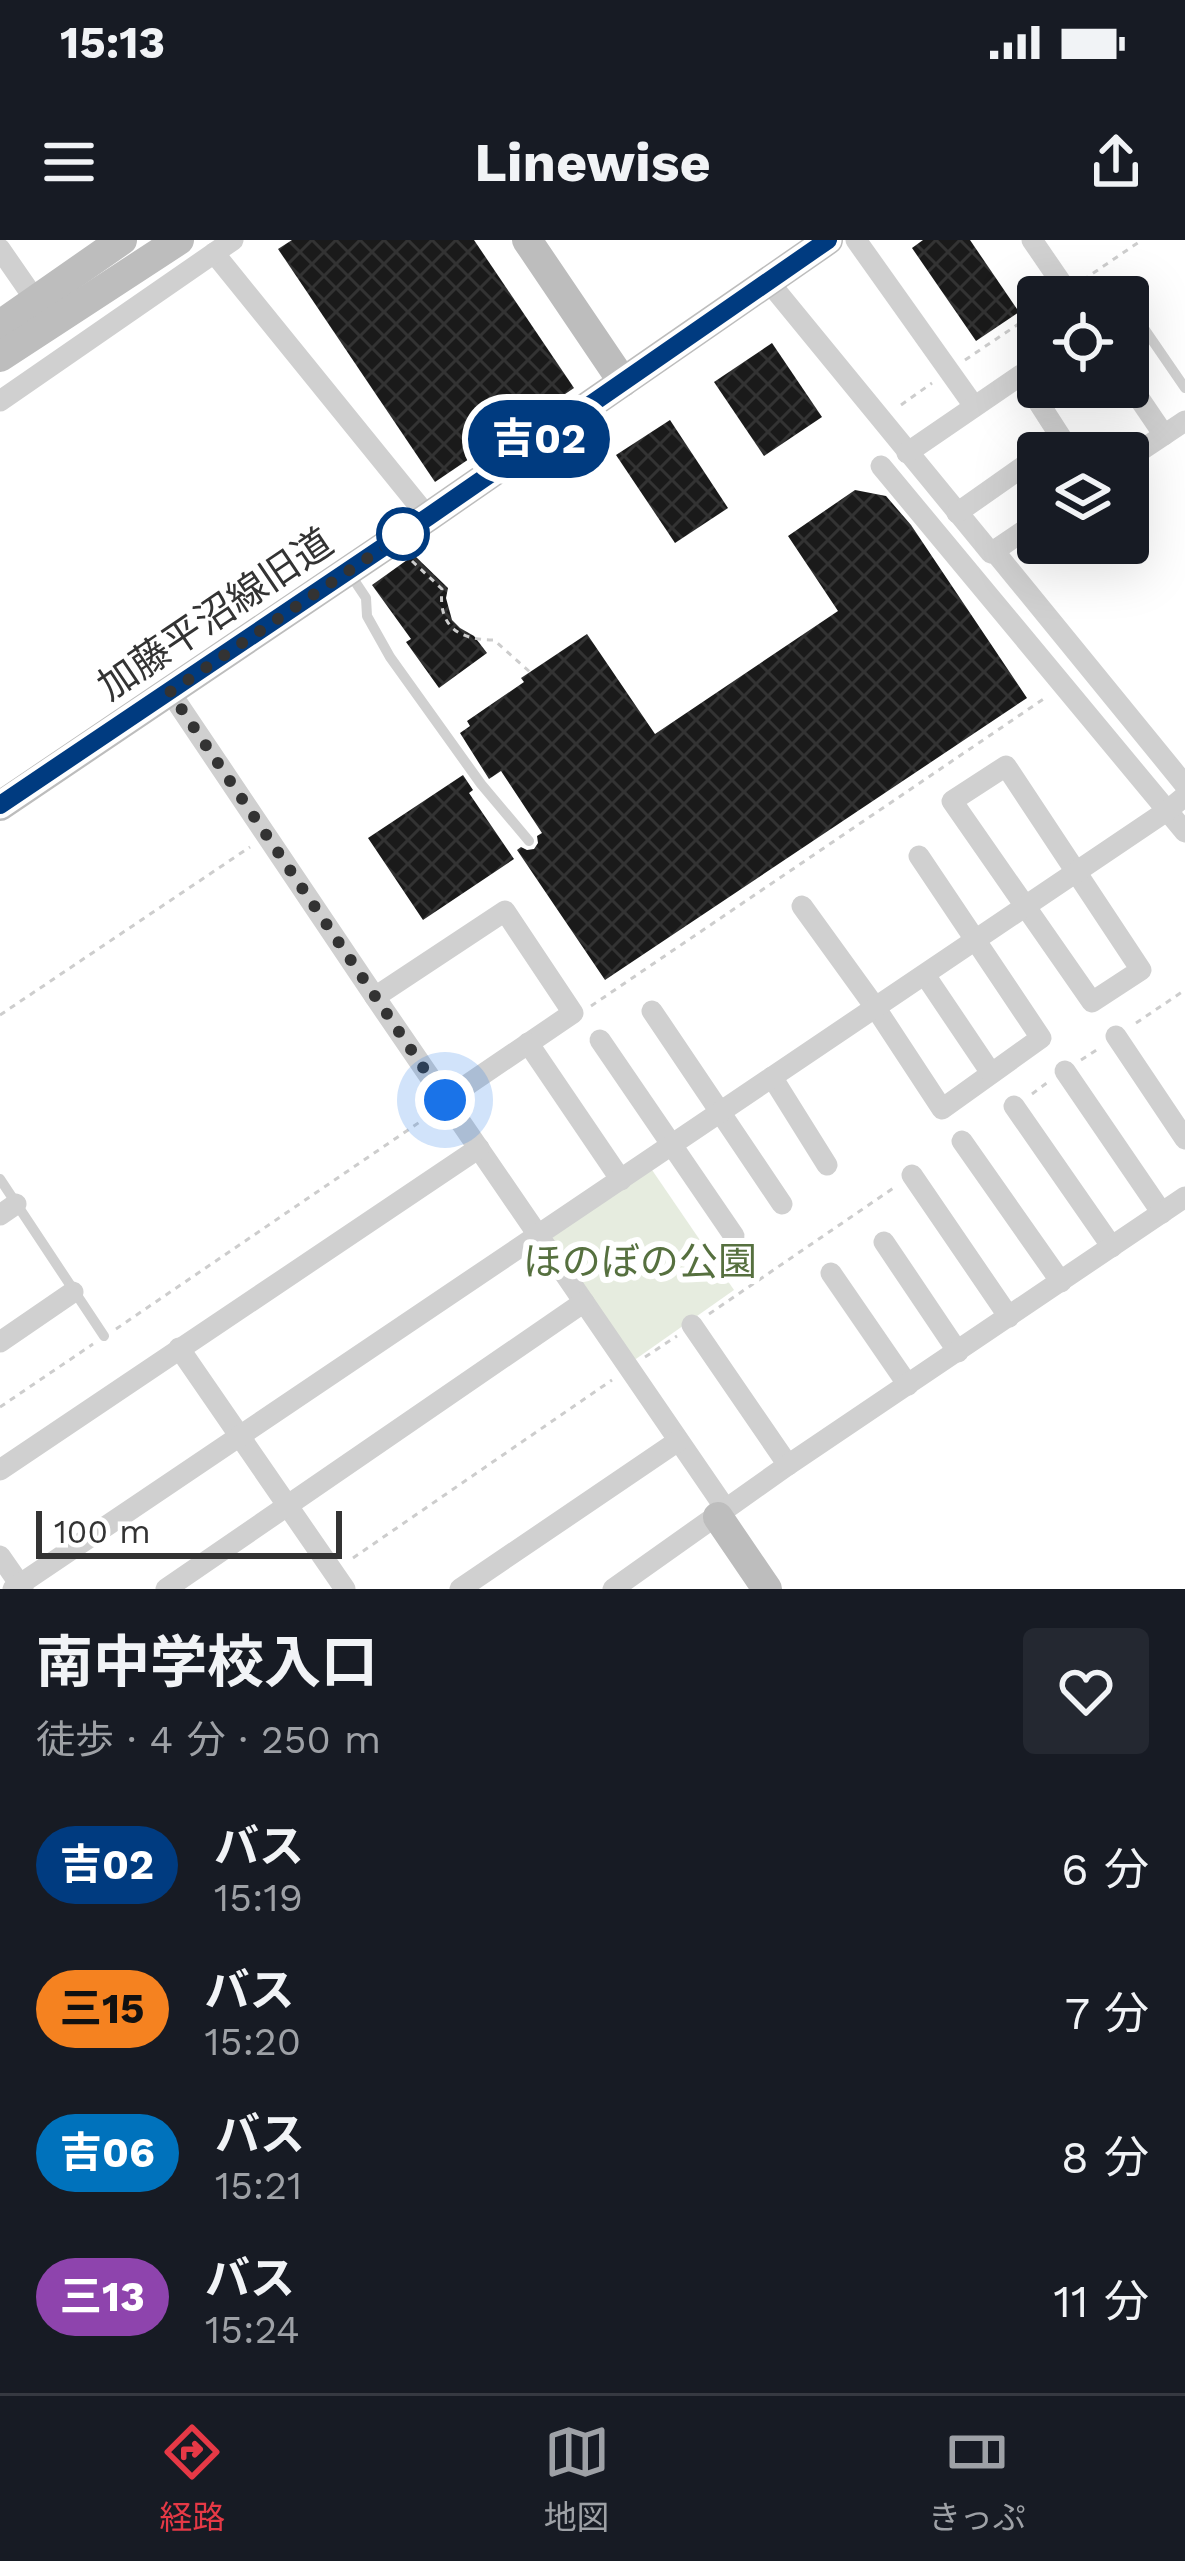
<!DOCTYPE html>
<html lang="ja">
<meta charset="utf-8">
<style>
body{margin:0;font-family:"Work Sans","Noto Sans JP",sans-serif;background:#242831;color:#f1f3f6;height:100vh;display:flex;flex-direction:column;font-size:45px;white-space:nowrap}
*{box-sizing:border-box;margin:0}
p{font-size:39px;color:#9ea1a6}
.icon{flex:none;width:66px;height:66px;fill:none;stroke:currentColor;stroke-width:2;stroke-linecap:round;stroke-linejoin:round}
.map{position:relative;height:1349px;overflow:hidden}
.details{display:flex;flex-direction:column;background:#171b24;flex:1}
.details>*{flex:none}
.badge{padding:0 24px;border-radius:39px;font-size:42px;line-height:78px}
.buttons{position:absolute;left:1017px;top:36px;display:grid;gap:24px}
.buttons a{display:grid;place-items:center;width:132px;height:132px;border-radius:12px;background:#171b24;box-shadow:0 12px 48px #0002;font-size:60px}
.scale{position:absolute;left:36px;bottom:30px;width:306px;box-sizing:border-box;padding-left:12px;border:6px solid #333;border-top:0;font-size:33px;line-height:42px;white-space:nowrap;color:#333;-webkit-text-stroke:9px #fff;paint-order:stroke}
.you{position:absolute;width:60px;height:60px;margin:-30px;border:9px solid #fff;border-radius:50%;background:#1a73e8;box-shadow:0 0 0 18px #1a73e833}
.map>.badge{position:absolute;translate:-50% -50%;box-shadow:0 0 0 6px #fff}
.round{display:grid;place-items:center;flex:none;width:126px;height:126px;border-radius:12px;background:#242831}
.head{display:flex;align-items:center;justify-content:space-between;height:204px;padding:0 36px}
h1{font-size:57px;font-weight:700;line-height:90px}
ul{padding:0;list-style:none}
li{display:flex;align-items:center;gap:36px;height:144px;padding:0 36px}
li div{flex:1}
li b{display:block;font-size:45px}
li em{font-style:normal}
li .badge{min-width:132px;font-weight:700;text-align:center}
.status{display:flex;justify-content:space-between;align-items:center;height:84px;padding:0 60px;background:#171b24;direction:ltr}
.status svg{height:33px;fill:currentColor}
header{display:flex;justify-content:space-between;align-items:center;height:156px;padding:0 36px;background:#171b24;font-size:54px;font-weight:700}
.dock{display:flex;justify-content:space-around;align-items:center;height:168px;border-top:3px solid #363941;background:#171b24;font-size:33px;color:#9ea1a6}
.dock a{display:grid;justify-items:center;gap:6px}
.dock .active{color:#e63946}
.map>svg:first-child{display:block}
</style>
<div class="status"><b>15:13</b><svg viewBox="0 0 49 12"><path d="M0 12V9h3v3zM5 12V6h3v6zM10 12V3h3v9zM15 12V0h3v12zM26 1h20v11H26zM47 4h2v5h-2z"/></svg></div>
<header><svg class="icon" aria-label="menu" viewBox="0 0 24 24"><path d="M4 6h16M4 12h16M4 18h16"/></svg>Linewise<svg class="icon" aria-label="share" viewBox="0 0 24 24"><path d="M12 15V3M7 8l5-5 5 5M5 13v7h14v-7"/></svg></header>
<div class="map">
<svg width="1185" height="1349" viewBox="0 0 1185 1349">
<defs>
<pattern id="building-cross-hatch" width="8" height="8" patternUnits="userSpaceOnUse" patternTransform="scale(3)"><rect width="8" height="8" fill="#1a1a1a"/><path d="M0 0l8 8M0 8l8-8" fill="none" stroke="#333"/></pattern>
</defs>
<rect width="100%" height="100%" fill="#fff"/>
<polygon fill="#e6ecdf" points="650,927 734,1050 633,1121 552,999 555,991"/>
<g fill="url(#building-cross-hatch)">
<polygon points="292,0 474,0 574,148 435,242 278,9"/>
<polygon points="923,0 970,0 1019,72 976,101 912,8"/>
<polygon points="772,103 822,177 764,216 714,142"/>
<polygon points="670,180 728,268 675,303 616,215"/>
<polygon points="855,250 886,256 911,285 1027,458 605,740 517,610 521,607 527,610 534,609 538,603 537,596 542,593 501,531 489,539 460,493 470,486 467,481 524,442 521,438 587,394 655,494 838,371 788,296"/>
<polygon points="414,315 448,348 446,358 452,380 460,388 474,396 487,413 439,448 406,402 411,399 372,345"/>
<polygon points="463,535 473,550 469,553 514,619 423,680 368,598"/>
</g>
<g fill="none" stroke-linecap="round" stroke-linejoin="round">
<g stroke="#cdcdcd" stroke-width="3" stroke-dasharray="6 6" stroke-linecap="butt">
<polyline points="1083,40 1142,0"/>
<polyline points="965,120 1026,79"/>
<polyline points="901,165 932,143"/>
<path d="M412,321L442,349C438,387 459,400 494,400L530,432"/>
<polyline points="591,766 1045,458"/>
<polyline points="0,775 250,607"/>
<polyline points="1136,783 1185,750"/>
<polyline points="1081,820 1098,809"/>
<polyline points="1032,854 1048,842"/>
<polyline points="709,1074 895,947"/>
<polyline points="116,1089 430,875"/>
<polyline points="645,1117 677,1096"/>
<polyline points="0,1167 93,1104"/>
<polyline points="353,1318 612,1140"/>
</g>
<g stroke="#d0d0d0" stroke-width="10">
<polyline points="1122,56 1123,57"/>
<polyline points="1128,65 1185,148"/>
<polyline points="350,334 366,358 367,376 390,417 481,544 529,601"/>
<polyline points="0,939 104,1096"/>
</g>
<g stroke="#d0d0d0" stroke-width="21">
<polyline points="856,0 974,166"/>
<polyline points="1032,0 1071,57"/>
<polyline points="0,9 36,61"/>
<polyline points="214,13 428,277"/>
<polyline points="768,41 991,313 1038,281"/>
<polyline points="1128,142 1164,195"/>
<polyline points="0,161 233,0"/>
<polyline points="907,213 1021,135 1062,199 1043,213"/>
<polyline points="1128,219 1185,181"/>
<polyline points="881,226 1185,592"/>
<polyline points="957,273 1038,216"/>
<polyline points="994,311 1185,545"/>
<polyline points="170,452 375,757 725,1268"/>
<polygon points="1006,526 1141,730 1092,762 952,561"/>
<polyline points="802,666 875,767 942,869 1041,798 919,616"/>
<polyline points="925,735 991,833"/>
<polyline points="375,757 505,671 573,773 445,860"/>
<polyline points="652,771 782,964"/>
<polyline points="1116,796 1185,899"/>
<polyline points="600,800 734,996"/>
<polyline points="528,803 621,940"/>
<polyline points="1065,831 1162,973"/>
<polyline points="772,837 827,925"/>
<polyline points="1014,866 1112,1007"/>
<polyline points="962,901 1061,1042"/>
<polyline points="912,935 1009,1077"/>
<polyline points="0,975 16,964"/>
<polyline points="884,1002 958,1112"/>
<polyline points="831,1033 908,1145"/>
<polyline points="692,1085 788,1225"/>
<polyline points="0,1102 73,1052"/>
<polyline points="179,1108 345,1349"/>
<polyline points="0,1230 479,908"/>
<polyline points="0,1316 23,1349"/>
<polyline points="13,1349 1168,570 1185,556"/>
<polyline points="166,1349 584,1062"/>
<polyline points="460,1349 678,1201"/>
<polyline points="613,1349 788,1225 1185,957"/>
</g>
<g stroke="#bdbdbd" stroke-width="30">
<polyline points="527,0 623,142"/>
<polyline points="0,85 122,0"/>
<polyline points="0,117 179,0"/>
<polyline points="0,566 428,277 828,0"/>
<polyline points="718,1277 767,1349"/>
</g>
</g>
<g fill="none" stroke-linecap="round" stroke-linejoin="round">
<defs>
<polyline id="line" points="0,565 428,277 828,0"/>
</defs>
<use href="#line" stroke="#fff" stroke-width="27"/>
<use href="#line" stroke="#003b80" stroke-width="18"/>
<polyline stroke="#333" stroke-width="12" stroke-dasharray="0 21.6" points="403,294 170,452 445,860"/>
</g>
<circle fill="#fff" stroke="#003b80" stroke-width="6" cx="403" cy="294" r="24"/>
<g text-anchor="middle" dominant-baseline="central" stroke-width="12" stroke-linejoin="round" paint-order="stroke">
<g font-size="39" fill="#333" stroke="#fff">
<text transform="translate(215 374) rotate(-34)">加藤平沼線旧道</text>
</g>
<g font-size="39" fill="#56703f" stroke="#fff">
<text x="640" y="1021">ほのぼの公園</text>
</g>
</g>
</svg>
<div class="buttons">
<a><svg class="icon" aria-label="locate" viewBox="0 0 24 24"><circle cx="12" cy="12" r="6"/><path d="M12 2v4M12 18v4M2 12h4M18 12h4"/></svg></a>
<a><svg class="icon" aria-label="layers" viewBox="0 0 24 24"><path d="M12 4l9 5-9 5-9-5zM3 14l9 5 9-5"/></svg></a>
</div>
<div class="scale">100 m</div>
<div class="you" style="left:445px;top:860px"></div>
<b class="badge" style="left:539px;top:199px;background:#003b80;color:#fff">吉02</b>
</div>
<section class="details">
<div class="head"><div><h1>南中学校入口</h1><p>徒歩 · 4 分 · 250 m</p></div><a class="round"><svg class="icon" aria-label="heart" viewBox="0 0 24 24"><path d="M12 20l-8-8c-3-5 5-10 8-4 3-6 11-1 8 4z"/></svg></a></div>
<ul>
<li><span class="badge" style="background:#003b80;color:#fff">吉02</span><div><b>バス</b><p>15:19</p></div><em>6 分</em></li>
<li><span class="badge" style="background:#f58220;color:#111">三15</span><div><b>バス</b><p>15:20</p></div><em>7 分</em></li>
<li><span class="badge" style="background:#0072bc;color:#fff">吉06</span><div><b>バス</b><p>15:21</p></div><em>8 分</em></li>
<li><span class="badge" style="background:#8e44ad;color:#fff">三13</span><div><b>バス</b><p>15:24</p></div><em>11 分</em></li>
</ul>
</section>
<nav class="dock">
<a class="active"><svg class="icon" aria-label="directions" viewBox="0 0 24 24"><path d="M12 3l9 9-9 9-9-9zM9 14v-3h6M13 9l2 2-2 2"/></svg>経路</a>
<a><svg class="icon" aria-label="map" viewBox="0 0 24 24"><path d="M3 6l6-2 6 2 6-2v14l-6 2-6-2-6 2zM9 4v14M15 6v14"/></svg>地図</a>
<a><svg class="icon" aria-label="tickets" viewBox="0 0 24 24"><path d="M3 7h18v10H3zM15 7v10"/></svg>きっぷ</a>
</nav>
